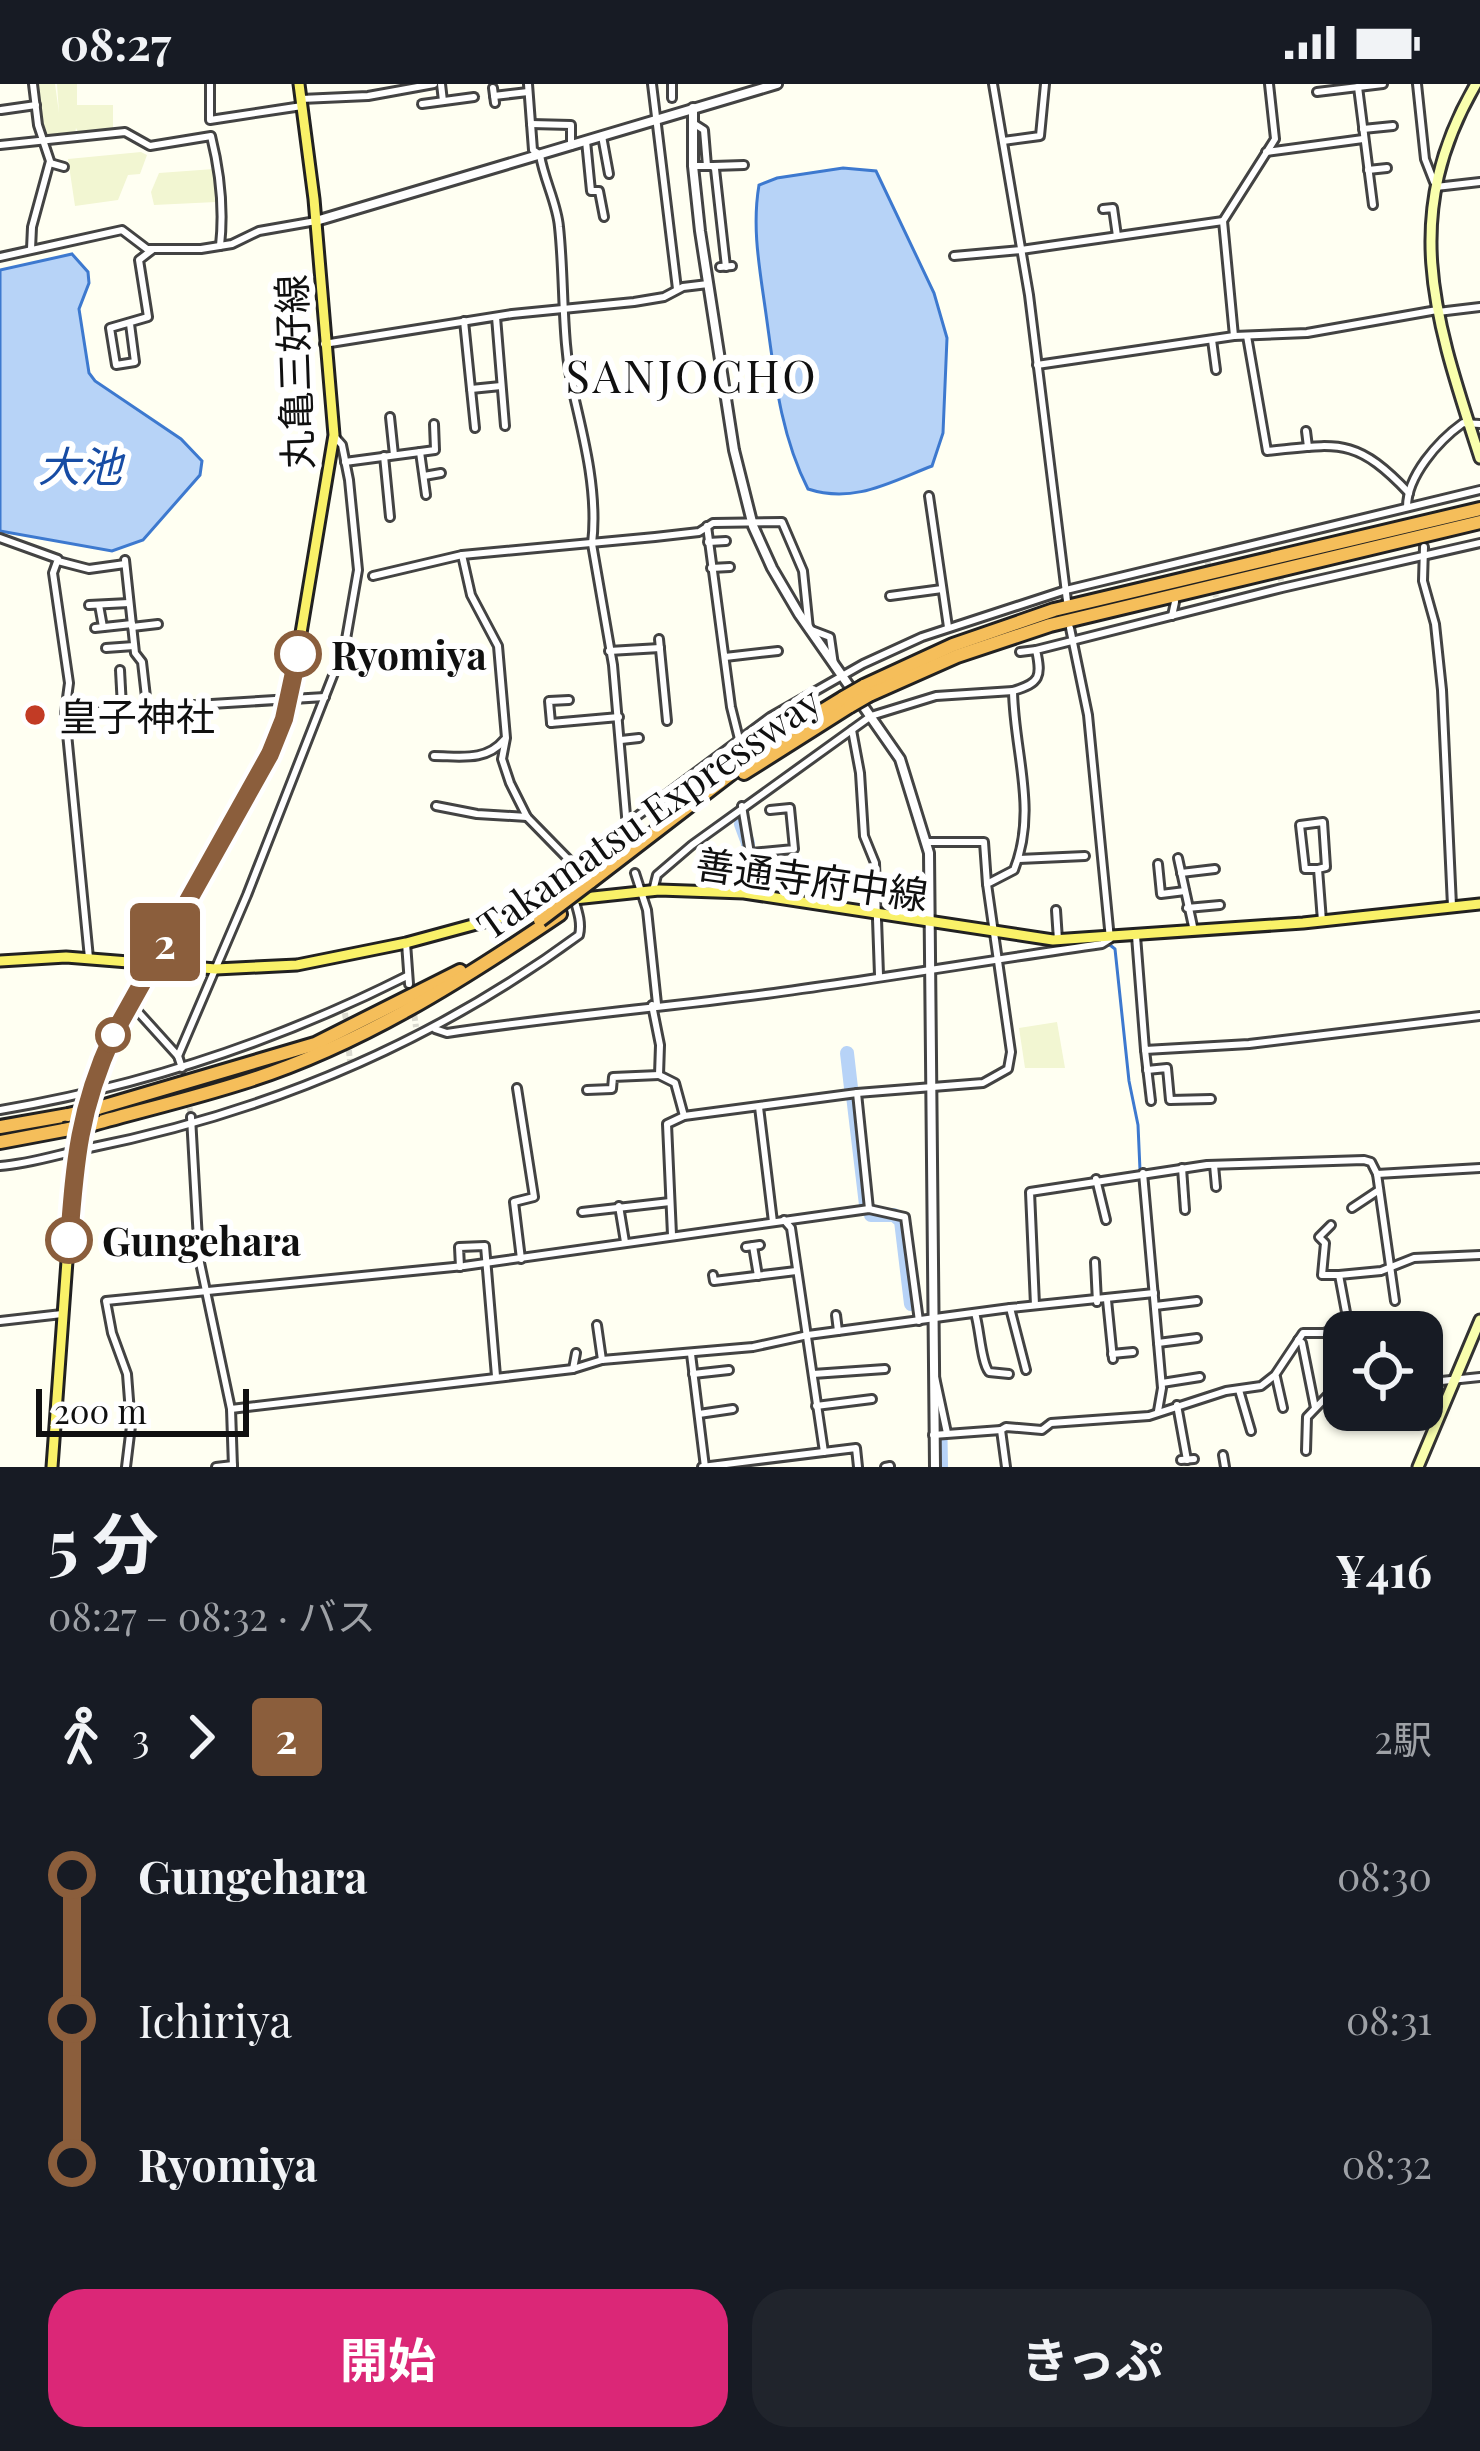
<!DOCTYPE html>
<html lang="ja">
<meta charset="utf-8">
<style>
body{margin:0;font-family:"Playfair Display","Noto Sans JP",serif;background:#20242c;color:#f1f3f6;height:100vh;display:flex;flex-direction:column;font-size:45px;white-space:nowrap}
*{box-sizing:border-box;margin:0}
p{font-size:39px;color:#9ea1a6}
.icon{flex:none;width:66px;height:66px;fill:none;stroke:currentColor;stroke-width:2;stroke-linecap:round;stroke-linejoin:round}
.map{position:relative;height:1383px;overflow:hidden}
.side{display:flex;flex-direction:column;background:#171b24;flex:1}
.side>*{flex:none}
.badge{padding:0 24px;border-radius:9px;font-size:42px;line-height:78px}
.tools{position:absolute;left:1323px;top:1227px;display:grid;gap:24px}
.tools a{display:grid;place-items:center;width:120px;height:120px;border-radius:24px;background:#171b24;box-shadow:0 3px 9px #0004;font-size:60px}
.scale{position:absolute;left:36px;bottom:30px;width:213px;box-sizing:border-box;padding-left:12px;border:6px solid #101010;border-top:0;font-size:33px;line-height:42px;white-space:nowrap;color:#101010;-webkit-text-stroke:9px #fff;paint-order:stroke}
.map>.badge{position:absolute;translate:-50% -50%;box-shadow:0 0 0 6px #fff}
.legs{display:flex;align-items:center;gap:18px;height:132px;padding:0 48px;font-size:39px}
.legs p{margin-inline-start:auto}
.headline{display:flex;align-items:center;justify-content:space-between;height:204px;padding:0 48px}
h1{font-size:66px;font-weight:700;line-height:90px}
.button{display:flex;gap:24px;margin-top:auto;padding:24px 48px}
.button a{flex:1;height:138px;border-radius:36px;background:#db2777;color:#fff;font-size:48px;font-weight:700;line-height:138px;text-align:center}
.button a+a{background:#20242c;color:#f1f3f6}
ul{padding:0 48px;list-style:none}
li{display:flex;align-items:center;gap:42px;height:144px;font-size:45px}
li i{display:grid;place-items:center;width:18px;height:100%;margin:0 15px;background:currentColor}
li i::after{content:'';width:30px;height:30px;margin:-15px;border:9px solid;border-radius:50%;background:#171b24}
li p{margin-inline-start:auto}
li:first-child i{background:linear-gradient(#0000 50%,currentColor 0)}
li:last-child i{background:linear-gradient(currentColor 50%,#0000 0)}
.status{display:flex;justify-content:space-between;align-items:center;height:84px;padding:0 60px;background:#171b24;direction:ltr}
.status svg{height:33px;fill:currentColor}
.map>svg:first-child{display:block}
</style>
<div class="status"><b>08:27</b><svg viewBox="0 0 49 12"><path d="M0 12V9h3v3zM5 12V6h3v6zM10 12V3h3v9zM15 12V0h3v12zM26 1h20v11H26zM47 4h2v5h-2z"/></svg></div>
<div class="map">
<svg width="1480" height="1383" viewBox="0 0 1480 1383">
<rect width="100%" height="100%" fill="#fffff2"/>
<g fill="#f2f6d2">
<polygon points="35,0 55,0 59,29 57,0 77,0 77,21 113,21 113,45 78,48 76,44 75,49 46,51"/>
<polygon points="141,68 147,71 140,90 128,91 118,116 75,122 68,75"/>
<polygon points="214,85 216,118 154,121 151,108 159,89"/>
<polygon points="1057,938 1065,984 1025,984 1019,944"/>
</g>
<g fill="#b7d3f7" stroke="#3d79cf" stroke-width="3">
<path d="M843,84L876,87L934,209L947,254L943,349L932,382C890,398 854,420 808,405C779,348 774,285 765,223C759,181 752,142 759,101L777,94Z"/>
<polygon points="72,170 88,188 89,199 79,225 89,289 95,297 181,355 202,377 200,391 143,456 112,467 0,447 0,186"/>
</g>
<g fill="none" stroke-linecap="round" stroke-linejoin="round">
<g stroke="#3d79cf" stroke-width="3">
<polyline points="1102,862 1110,861 1115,865 1129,997 1138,1041 1140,1086"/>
<polyline points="984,881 1045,871"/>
</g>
<g stroke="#b7d3f7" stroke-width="14">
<polyline points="741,740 748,759 748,791"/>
<polyline points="847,969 851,1004"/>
<polyline points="853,1012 866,1121"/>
<polyline points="871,1131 894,1131 901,1137 911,1220"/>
<polyline points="940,1322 941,1383"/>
</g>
<g stroke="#dbdbd0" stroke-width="6" stroke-dasharray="6 3" stroke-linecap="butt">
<polyline points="1275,465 1281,497"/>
<polyline points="1207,476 1216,513"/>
<polyline points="413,922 416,943"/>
<polyline points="345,929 347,944"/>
<polyline points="348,957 350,977"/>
<polyline points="185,997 191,1033"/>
</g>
<defs>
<g id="minor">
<polyline points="210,0 210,36 302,22"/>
<polyline points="441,0 443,17"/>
<path d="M528,0L533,66L540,71C544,96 557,119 559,143C565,198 561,258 574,312C585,358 598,412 592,460L613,581L628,755"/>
<polyline points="652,0 677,205"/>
<polyline points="993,0 1029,211 1067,517"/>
<polyline points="1417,0 1425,75 1434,98"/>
<polyline points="1358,3 1373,121"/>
<polyline points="493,4 495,19"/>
<polyline points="1317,8 1383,0"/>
<polyline points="494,12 528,8"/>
<polyline points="672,14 672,0"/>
<polyline points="301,15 368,12 434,0"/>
<polyline points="422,20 474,13"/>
<polyline points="1,26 36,21"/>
<polyline points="693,39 704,46 707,82"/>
<polyline points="531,40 571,41 571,62"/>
<polyline points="1363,45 1393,42"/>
<polyline points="602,52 609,90"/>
<polyline points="586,57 591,107 599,107 604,133"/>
<polyline points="1003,57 1040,52 1045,0"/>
<path d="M0,61L125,48L150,62L211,52C220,88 224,126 220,162"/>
<polyline points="1266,68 1363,55"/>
<polyline points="50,79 64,83"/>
<polyline points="693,82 713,82 715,85 726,183"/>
<polyline points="713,82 744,81"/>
<polyline points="1368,86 1387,84"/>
<polyline points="1436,103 1480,98"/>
<polyline points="1103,125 1113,124 1117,152"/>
<polyline points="31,165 32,143 50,77 38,41 33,0"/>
<polyline points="954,172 1021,166 1223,137"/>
<polyline points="0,173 122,146 147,165 201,165 232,160 259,147 316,137"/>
<polyline points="720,183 732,182"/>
<polyline points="1438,228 1480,223"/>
<polyline points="496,233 505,342"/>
<polyline points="464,237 475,344"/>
<polyline points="130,240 135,278 116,281 110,244 148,233 139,176 152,166"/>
<polyline points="1234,252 1223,137 1275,55 1269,0"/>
<path d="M1247,252L1267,367C1338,360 1355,352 1409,409"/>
<polyline points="1212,256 1216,286"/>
<polyline points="324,260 512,230 634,218 664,213 683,203 708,200"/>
<polyline points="1037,281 1234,252 1307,249 1437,226"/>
<polyline points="471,305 501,302"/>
<polyline points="390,333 394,371"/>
<polyline points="1306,347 1308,363"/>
<polyline points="420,368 426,411"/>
<polyline points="384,372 390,433"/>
<polyline points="345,378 435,366 434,340"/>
<polyline points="424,392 441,389"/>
<polyline points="929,412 948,543"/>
<path d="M1407,423C1407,392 1438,357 1463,339L1480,340"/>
<polyline points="707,442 731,623 742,667"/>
<polyline points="0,454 58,475 53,489 69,599 65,629 89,874"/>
<polyline points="708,458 726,457"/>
<polyline points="1424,463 1423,497 1435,540 1442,606 1452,822"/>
<polyline points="462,471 471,511 498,562 506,654 502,675 510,699 527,733 573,780"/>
<polyline points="125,476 135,569 142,578 147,622"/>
<polyline points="58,477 89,485 125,480"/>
<polyline points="711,484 730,483"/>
<polyline points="373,492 462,471 655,453 699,448 713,439 782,438 803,487 809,545 830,553 834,581"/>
<polyline points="890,512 942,505"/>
<polyline points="89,521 129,519"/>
<polyline points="99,521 103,543"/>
<polyline points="1172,532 1175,518"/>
<polyline points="132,543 158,540"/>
<polyline points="95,544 132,540"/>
<polyline points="659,555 667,637"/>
<polyline points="106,564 134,562"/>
<polyline points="609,567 660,564"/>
<polyline points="1020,568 1036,566"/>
<polyline points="725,573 778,567"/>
<polyline points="120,586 122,623"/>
<path d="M1013,607C1040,599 1042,593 1036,566L1282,504L1480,459"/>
<polyline points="65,629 325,613"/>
<polyline points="551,639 619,633"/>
<polyline points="551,639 549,617 569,616"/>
<polyline points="852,646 860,689 864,752 875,779 879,891"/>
<polyline points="621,656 639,654"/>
<path d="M434,672C459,672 486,678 504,656"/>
<polyline points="436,722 477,730 527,733"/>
<polyline points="742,722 757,811"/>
<polyline points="926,758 984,758 987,800"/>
<polyline points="751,769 794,765 790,724 770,726"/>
<polyline points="1178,774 1194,847"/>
<polyline points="1019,775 1085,772"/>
<polyline points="1158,780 1161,810 1185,807"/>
<polyline points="1318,785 1305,785 1300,741 1323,738 1326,783 1318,785 1322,837"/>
<polyline points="635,789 647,826 657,920"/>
<polyline points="1181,789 1215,785"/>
<path d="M653,807L657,791L692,761L871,632L936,612L1013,607C1014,668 1038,726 1014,786L987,800L1011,968L1008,985L983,999L857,1009L684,1032L667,1040L672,1151"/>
<polyline points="1187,824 1220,821"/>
<polyline points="1056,826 1058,856"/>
<polyline points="1136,852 1145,966 1249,960 1480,932"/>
<polyline points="406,859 409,900"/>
<polyline points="131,920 178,972 182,984"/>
<polyline points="652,921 660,961 659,991 675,999 684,1032"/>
<path d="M435,945L447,949C553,933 659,924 766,910C878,895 990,876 1102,860L1110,855L1088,631L1070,544"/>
<polyline points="1145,966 1151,1017"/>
<polyline points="178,972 247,811 345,561 358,486 349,396 342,361 335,353"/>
<polyline points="1147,986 1167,984 1170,1016 1211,1015"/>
<polyline points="517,1004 534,1113 514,1118 521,1175"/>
<polyline points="587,1006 612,1005 613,993 659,991"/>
<polyline points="857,1009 869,1125"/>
<polyline points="759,1023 773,1138"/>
<path d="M0,1026C143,1002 278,957 407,892"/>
<polyline points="191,1033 199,1174 231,1325 233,1383"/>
<polyline points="1214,1081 1216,1103"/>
<path d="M0,1082C30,1080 59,1070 89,1064C269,1028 431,960 579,851C585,827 562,803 573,780L770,633L863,580L922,553L1066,506L1480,406"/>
<polyline points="1182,1084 1185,1126"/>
<polyline points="1143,1089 1162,1304 1158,1327"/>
<polyline points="1377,1090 1480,1084"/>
<polyline points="1096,1095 1106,1136"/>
<polyline points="619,1122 625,1158"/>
<polyline points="1352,1124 1379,1106"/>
<polyline points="582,1128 670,1118"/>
<polyline points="784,1136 791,1144 824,1368"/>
<polyline points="1331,1141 1319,1153 1325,1159 1322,1191 1339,1191"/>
<polyline points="753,1162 758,1192"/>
<polyline points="746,1163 760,1161"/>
<polyline points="1095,1178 1097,1218"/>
<polyline points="460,1183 459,1163 485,1162 496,1292"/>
<polyline points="713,1191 714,1197 796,1187"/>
<polyline points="1107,1216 1113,1275"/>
<polyline points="1035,1221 1030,1108 1207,1081 1364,1076 1371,1078 1377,1090 1395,1217"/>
<polyline points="1155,1222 1197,1217"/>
<polyline points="1010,1224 1026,1286"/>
<path d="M975,1229C980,1245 981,1278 989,1288L1009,1290"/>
<polyline points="836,1231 838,1247"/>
<polyline points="0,1237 62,1230"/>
<polyline points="597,1241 602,1276"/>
<polyline points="1298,1256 1302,1259 1315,1324"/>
<polyline points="1158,1259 1197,1254"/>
<polyline points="691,1270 705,1383"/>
<polyline points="1112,1270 1133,1268"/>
<polyline points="573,1285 576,1269"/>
<polyline points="693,1290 729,1286"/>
<polyline points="813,1290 885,1285"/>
<polyline points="935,1293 947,1349"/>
<polyline points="1276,1293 1283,1324"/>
<polyline points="1162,1299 1200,1293"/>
<polyline points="1422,1299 1480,1293"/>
<polyline points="1239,1306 1251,1347"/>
<polyline points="1177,1321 1187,1376"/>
<polyline points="816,1322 872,1315"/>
<polyline points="231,1325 573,1285 602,1276 753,1263 808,1251 1010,1224 1154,1209"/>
<polyline points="699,1330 733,1325"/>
<polyline points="933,1351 1001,1346"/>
<polyline points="1306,1367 1307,1333 1331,1308 1344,1306"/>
<polyline points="1223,1371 1225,1383"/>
<polyline points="1181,1376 1194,1375"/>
<polyline points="126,1383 131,1342 127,1290 112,1249 106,1217 464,1182 869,1125 905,1133 919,1237"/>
<polyline points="216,1383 233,1381"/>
<polyline points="702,1383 856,1364 858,1383"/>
<polyline points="885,1383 890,1382"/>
<polyline points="1006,1383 1001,1346 1006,1343 1042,1346 1051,1339 1149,1332 1226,1307 1261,1302 1275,1291 1303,1249 1324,1249 1348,1239 1339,1191 1381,1187 1414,1174 1480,1171"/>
</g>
<g id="tertiary">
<polyline points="693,24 693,82 700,147 734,366 753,442 772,484 799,530 900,675 929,769 935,1383"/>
<polyline points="316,137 777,0"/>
</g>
<g id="secondary">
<path d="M1476,0C1398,134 1436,237 1480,374"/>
<polyline points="1418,1383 1480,1236"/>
</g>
<g id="primary">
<polyline points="0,877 66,873 216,885 297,881 406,859 565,816 659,806 744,809 1053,856 1303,839 1480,820"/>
<polyline points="52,1383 75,1067 88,1009 113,951 277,654 291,609 334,351 314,115 299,0"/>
</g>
<g id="motorway">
<polyline points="864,602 953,561 1054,526 1480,425"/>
<polyline points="869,611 957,572 1050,541 1480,438"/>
<polyline points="744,689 850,622"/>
<polyline points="590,798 776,655 843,614"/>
<polyline points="98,1024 315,960 460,887"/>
<path d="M93,1040C143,1026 194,1014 244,998C359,962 461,897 560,830"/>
<polyline points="0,1043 68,1031"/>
<polyline points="0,1058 64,1046"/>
</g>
</defs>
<use href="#minor" stroke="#434343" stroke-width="12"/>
<use href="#tertiary" stroke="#434343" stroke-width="14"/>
<use href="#secondary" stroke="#323232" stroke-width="15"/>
<use href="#primary" stroke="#212121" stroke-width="15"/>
<use href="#motorway" stroke="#212121" stroke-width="18"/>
<use href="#minor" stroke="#fff" stroke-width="6"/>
<use href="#tertiary" stroke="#fff" stroke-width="8"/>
<use href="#secondary" stroke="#f9ffad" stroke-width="9"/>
<use href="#primary" stroke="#f9f168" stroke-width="9"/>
<use href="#motorway" stroke="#f5be5a" stroke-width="12"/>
<defs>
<g id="motorway-bridge">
<polyline points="843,614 864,602"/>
<polyline points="850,622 869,611"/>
<polyline points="540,836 590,798"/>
<polyline points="68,1031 98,1024"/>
<polyline points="64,1046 93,1040"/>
</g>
</defs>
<use href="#motorway-bridge" stroke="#212121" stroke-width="18" stroke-linecap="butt"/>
<use href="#motorway-bridge" stroke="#f5be5a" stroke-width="12"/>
</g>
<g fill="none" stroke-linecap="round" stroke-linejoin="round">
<defs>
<path id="line-1" d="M69,1156C75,1077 79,1025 113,951L270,670L284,635L298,570"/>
</defs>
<use href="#line-1" stroke="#fff" stroke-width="27"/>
<use href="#line-1" stroke="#8b5e3c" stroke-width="18"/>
</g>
<g fill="#fff" stroke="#8b5e3c" stroke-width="6">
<circle cx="298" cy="570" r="21"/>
<circle cx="113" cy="951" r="15"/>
<circle cx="69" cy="1156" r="21"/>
</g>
<circle fill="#c23b25" stroke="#fff" stroke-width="4.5" cx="35" cy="631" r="12"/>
<g text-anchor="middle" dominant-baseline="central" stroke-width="12" stroke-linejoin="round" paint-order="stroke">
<g font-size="39" fill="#101010" stroke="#fff">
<text transform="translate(293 288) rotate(-92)">丸亀三好線</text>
<text transform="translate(648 728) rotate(-35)">Takamatsu Expressway</text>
<text transform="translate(812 794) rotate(8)">善通寺府中線</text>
</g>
<g font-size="39" font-weight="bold" fill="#101010" stroke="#fff" text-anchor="start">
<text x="331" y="570">Ryomiya</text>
<text x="102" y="1156">Gungehara</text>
</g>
<g font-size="39" fill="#101010" stroke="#fff" text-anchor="start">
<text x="59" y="631">皇子神社</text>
</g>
<g font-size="42" font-style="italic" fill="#174ca4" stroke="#fff">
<text x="80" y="381">大池</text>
</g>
<g font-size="45" letter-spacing="3" fill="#101010" stroke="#fff">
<text x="692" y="290">SANJOCHO</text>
</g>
</g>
</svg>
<div class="tools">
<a><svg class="icon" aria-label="locate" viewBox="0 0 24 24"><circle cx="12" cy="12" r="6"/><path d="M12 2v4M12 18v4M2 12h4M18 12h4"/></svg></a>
</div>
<div class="scale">200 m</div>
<b class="badge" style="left:165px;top:858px;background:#8b5e3c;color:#fff">2</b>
</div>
<section class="side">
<div class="headline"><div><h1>5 分</h1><p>08:27 – 08:32 · バス</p></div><b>¥416</b></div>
<div class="legs"><svg class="icon" aria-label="walk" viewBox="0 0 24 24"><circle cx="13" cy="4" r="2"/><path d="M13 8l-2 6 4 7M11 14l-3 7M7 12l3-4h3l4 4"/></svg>3<svg class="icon" aria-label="forward" viewBox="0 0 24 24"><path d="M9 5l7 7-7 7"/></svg><b class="badge" style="background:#8b5e3c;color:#fff">2</b><p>2駅</p></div>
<ul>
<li><i style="color:#8b5e3c"></i><b>Gungehara</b><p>08:30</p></li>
<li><i style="color:#8b5e3c"></i><span>Ichiriya</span><p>08:31</p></li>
<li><i style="color:#8b5e3c"></i><b>Ryomiya</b><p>08:32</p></li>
</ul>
<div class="button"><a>開始</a><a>きっぷ</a></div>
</section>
